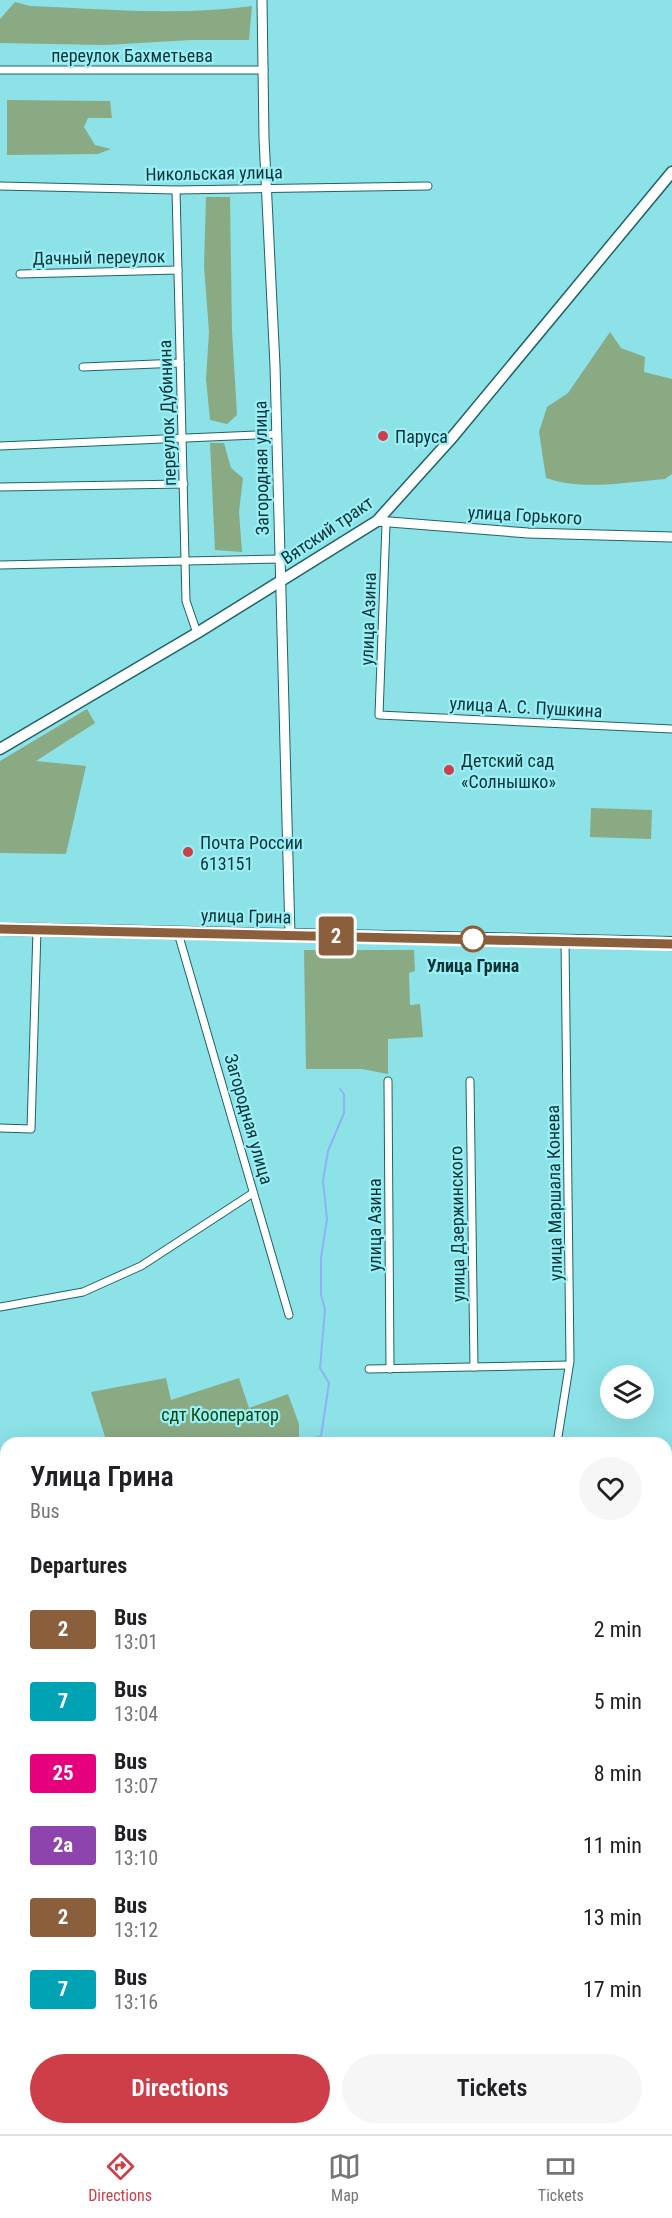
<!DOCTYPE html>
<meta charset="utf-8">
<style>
body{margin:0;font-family:"Roboto Condensed",sans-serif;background:#f6f6f6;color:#202124;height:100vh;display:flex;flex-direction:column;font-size:22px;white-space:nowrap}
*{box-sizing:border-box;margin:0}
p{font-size:20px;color:#757577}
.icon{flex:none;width:33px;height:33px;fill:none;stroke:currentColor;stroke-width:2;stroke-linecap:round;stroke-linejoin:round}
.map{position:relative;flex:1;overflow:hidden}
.sheet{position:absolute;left:0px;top:1437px;width:672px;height:698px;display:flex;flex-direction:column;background:#fff;border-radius:18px 18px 0 0;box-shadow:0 6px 24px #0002}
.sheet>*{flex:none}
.badge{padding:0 12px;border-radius:4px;font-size:21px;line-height:39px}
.tools{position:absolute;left:600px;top:1365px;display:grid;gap:12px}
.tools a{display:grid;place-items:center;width:54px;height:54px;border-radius:50%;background:#fff;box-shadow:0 6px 24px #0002;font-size:30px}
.map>.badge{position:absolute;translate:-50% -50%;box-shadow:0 0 0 3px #fff}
h2{padding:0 30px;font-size:22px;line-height:54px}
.round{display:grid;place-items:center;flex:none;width:63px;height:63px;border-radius:32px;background:#f6f6f6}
.head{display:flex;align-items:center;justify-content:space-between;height:102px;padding:0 30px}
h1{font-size:28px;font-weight:600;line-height:45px}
.action{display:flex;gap:12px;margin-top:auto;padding:12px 30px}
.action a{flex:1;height:69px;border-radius:36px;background:#ce3e49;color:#fff;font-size:24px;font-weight:600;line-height:69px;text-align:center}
.action a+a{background:#f6f6f6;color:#202124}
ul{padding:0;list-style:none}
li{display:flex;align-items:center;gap:18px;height:72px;padding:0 30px}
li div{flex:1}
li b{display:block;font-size:22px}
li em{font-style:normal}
li .badge{min-width:66px;font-weight:700;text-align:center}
.tab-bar{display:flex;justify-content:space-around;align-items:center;height:84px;border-top:2px solid #e0e0e0;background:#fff;font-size:16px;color:#757577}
.tab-bar a{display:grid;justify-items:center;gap:3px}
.tab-bar .current{color:#ce3e49}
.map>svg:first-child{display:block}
</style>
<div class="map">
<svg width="672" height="2134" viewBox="0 0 672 2134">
<rect width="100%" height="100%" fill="#8ce2e7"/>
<g fill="#89aa83">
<path d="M15,2L30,6C103,9 179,16 252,6L249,40H191L105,45L0,43V19Z"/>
<polygon points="7,100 110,101 112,118 88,118 84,127 95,145 111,149 98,154 7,155"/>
<polygon points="206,197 230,197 232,331 237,415 227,424 210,420 206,379 209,332 204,266"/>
<path d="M610,332L621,348L645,357L644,372L672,379V474L665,479C626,482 583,491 546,478L539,432L547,407L568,393Z"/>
<polygon points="210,443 224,443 231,468 243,478 239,512 242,552 215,550"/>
<polygon points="87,709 95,723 36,761 86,766 66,854 0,853 0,761"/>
<polygon points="591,808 652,810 651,839 590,837"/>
<polygon points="304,950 414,950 415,971 409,973 410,1005 420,1004 423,1037 388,1039 388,1074 362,1069 306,1069"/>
<polygon points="166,1378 171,1400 239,1378 249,1408 288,1394 299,1424 299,1443 107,1443 91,1392"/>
<polygon points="668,2067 672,2070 672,2134 431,2134 454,2128 666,2128 666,2068"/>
</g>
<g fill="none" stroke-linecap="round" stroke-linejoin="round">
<g stroke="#8eb3f2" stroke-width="2">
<polyline points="317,1443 315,1438 321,1436 329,1383 320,1368 325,1309 321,1295 321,1258 327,1219 323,1181 328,1151 344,1113 344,1094 340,1089"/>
<polyline points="666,1705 672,1715"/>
</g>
<defs>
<g id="minor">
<polyline points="0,70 264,70"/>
<polyline points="0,186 176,190 428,186"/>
<polyline points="176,190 186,601 197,633"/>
<polyline points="20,274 178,270"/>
<polyline points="83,367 180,363"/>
<polyline points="0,446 277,434"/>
<polyline points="0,487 184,484"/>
<polyline points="386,524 379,715 672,729"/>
<polyline points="0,565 280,559"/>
<polyline points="178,933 289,1315"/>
<polyline points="388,1081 390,1369"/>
<polyline points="470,1081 474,1367"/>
<polyline points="0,1128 31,1129 37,930"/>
<polyline points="0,1307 83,1292 141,1266 253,1193"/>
<polyline points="369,1369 569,1365"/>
<polyline points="557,1443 570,1361 565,941"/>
</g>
<g id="tertiary">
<polyline points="262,0 264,138 275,366 290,935"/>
<polyline points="377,521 528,533 672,537"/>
</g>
<polyline id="secondary" points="0,749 197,633 377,521 450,440 672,172"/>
<polyline id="trunk" points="0,929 672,943"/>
</defs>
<use href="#minor" stroke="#1f6367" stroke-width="9"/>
<use href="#tertiary" stroke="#1f6367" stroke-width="11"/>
<use href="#secondary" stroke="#1f6367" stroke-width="13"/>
<use href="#trunk" stroke="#1f6367" stroke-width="14"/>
<use href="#minor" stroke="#fff" stroke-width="7"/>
<use href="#tertiary" stroke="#fff" stroke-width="9"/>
<use href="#secondary" stroke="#fff" stroke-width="10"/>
<use href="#trunk" stroke="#fff" stroke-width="12"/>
<g stroke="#326568" stroke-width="2" stroke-dasharray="10 10" stroke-linecap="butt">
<polyline points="666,1970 672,1968"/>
<polyline points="279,2134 288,2128"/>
</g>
</g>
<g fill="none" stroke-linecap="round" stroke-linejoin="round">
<defs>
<polyline id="line" points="0,929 672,944"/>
</defs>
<use href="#line" stroke="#fff" stroke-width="14"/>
<use href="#line" stroke="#8b5e3c" stroke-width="9"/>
</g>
<g fill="#ce3e49" stroke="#99eff5" stroke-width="2">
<circle cx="383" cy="436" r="6"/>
<circle cx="449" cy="770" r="6"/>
<circle cx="188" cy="852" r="6"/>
</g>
<circle fill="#fff" stroke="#8b5e3c" stroke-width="3" cx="473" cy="939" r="12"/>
<g text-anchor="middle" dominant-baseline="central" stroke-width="4.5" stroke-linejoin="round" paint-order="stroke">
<g font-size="18" fill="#0e3335" stroke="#99eff5">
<text x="132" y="55">переулок Бахметьева</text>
<text transform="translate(214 173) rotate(-1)">Никольская улица</text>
<text transform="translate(99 257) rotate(-1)">Дачный переулок</text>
<text transform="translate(167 413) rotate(-92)">переулок Дубинина</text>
<text transform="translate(261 468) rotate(-91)">Загородная улица</text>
<text transform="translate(525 515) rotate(3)">улица Горького</text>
<text transform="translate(327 530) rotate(-34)">Вятский тракт</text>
<text transform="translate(368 619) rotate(-88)">улица Азина</text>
<text transform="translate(526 707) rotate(3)">улица А. С. Пушкина</text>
<text transform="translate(246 916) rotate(1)">улица Грина</text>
<text transform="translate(249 1119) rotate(74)">Загородная улица</text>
<text transform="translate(554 1193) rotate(-91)">улица Маршала Конева</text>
<text transform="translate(457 1224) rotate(-91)">улица Дзержинского</text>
<text transform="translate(374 1225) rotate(-90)">улица Азина</text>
</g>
<g font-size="18" fill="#0e3335" stroke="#99eff5" text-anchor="start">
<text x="395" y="436">Паруса</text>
<text x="461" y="760">Детский сад<tspan x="461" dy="21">«Солнышко»</tspan></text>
<text x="200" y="842">Почта России<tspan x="200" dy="21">613151</tspan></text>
</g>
<g font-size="18" font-weight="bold" fill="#0e3335" stroke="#99eff5">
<text x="473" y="965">Улица Грина</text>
</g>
<g font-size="18" fill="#124608" stroke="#99eff5">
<text x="220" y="1414">сдт Кооператор</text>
</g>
</g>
</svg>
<div class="tools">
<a><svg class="icon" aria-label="layers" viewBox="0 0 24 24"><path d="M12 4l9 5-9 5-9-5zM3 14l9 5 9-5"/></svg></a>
</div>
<b class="badge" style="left:336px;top:936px;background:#8b5e3c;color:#fff">2</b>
<section class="sheet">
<div class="head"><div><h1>Улица Грина</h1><p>Bus</p></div><a class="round"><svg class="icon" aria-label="heart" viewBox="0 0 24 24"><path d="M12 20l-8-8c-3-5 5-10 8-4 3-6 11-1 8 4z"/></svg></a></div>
<h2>Departures</h2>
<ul>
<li><span class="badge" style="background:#8b5e3c;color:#fff">2</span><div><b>Bus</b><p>13:01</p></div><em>2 min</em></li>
<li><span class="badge" style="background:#00a3b4;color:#fff">7</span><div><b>Bus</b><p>13:04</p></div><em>5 min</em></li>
<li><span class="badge" style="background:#e6007e;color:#fff">25</span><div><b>Bus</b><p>13:07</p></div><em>8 min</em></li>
<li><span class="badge" style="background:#8e44ad;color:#fff">2а</span><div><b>Bus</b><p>13:10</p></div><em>11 min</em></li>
<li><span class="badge" style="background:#8b5e3c;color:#fff">2</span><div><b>Bus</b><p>13:12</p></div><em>13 min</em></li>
<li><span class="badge" style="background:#00a3b4;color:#fff">7</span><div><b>Bus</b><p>13:16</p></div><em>17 min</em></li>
</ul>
<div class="action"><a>Directions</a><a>Tickets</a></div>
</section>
</div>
<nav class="tab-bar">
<a class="current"><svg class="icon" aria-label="directions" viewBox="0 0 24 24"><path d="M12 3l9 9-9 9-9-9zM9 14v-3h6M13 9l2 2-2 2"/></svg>Directions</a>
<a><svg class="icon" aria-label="map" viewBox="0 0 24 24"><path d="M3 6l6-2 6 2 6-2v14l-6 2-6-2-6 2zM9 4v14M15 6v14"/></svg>Map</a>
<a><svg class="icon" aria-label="tickets" viewBox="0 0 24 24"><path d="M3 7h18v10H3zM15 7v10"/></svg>Tickets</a>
</nav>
